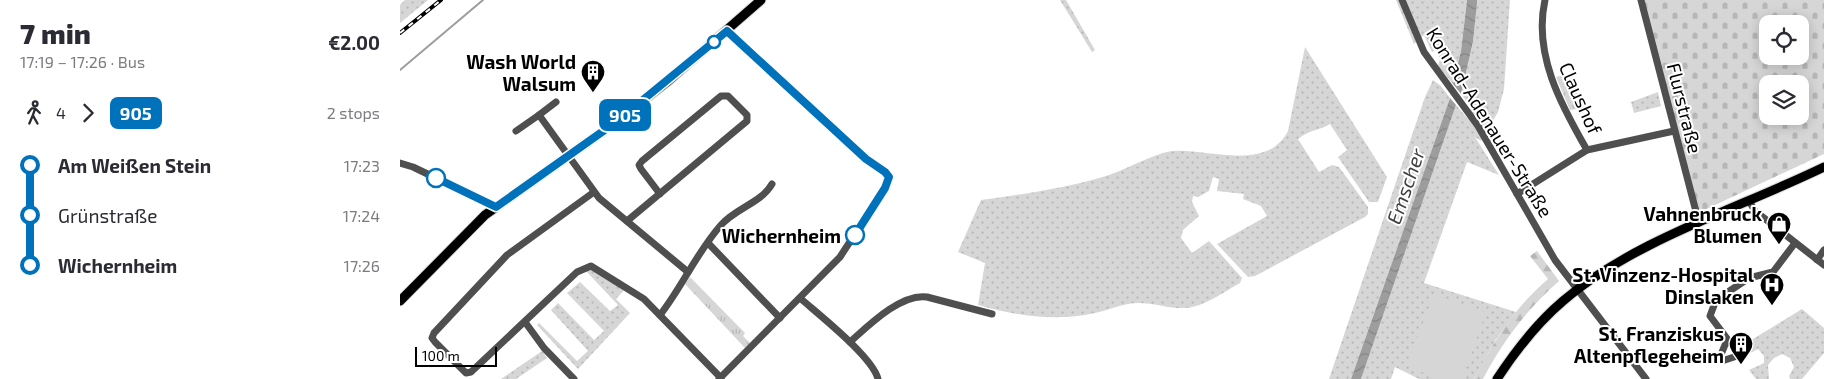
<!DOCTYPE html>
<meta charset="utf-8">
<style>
body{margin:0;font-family:"Exo 2",sans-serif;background:#f7f7f7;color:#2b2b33;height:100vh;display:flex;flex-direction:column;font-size:19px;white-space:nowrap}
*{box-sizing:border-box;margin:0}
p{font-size:16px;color:#7c7c81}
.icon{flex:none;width:28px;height:28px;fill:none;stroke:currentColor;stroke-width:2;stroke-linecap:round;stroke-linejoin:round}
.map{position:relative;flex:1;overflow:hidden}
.drawer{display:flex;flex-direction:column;background:#fff;width:400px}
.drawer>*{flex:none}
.badge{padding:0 10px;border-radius:8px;font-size:18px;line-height:32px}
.fabs{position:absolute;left:1359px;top:15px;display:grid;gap:10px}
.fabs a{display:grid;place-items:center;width:50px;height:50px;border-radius:10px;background:#fff;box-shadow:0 2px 12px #0003;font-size:25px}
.scale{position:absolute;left:15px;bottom:12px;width:82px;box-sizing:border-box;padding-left:5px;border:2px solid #000;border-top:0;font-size:14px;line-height:18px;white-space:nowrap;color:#000;-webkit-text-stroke:4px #fff;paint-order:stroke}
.map>.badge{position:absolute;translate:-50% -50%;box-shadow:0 0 0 2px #fff}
.legs{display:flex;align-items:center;gap:8px;height:55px;padding:0 20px;font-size:16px}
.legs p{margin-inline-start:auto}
.summary{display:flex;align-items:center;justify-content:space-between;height:85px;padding:0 20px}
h1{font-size:28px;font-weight:800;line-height:38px}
ul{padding:0 20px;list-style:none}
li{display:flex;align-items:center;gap:18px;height:50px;font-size:19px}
li i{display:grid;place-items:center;width:8px;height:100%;margin:0 6px;background:currentColor}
li i::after{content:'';width:12px;height:12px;margin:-6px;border:4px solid;border-radius:50%;background:#fff}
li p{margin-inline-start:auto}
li:first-child i{background:linear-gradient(#0000 50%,currentColor 0)}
li:last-child i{background:linear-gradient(currentColor 50%,#0000 0)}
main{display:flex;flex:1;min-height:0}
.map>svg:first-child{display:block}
</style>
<main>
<section class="drawer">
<div class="summary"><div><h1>7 min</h1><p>17:19 – 17:26 · Bus</p></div><b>€2.00</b></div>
<div class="legs"><svg class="icon" aria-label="walk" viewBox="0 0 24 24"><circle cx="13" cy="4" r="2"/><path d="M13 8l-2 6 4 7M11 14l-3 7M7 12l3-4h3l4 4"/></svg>4<svg class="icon" aria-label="forward" viewBox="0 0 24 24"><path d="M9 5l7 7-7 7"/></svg><b class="badge" style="background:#0072bc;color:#fff">905</b><p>2 stops</p></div>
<ul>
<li><i style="color:#0072bc"></i><b>Am Weißen Stein</b><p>17:23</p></li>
<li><i style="color:#0072bc"></i><span>Grünstraße</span><p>17:24</p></li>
<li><i style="color:#0072bc"></i><b>Wichernheim</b><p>17:26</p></li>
</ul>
</section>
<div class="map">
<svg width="1424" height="379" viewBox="0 0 1424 379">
<defs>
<pattern id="grass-dots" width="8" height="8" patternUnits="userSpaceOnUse" patternTransform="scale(1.25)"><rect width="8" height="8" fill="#d6d6d6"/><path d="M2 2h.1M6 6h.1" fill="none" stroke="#b6b6b6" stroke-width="1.8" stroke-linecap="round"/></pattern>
<pattern id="forest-firs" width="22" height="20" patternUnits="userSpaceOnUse" patternTransform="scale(1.25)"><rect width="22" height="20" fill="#d6d6d6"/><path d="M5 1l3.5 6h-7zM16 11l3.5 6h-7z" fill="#b6b6b6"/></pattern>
<pattern id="cemetery-stones" width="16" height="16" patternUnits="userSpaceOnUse" patternTransform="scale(1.25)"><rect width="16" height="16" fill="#d6d6d6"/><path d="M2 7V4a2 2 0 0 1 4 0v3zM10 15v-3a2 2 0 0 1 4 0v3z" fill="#b6b6b6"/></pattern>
<pattern id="park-tufts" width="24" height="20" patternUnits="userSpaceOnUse" patternTransform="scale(1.25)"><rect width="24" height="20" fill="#d6d6d6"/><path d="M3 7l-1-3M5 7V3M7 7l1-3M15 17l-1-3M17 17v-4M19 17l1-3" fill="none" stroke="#b6b6b6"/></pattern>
<pattern id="water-waves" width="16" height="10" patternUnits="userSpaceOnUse" patternTransform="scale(1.25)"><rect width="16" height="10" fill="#9d9d9d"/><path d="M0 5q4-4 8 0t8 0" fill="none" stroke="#858585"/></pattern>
</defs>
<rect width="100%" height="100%" fill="#fff"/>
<g fill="url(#grass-dots)">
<polygon points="5,0 28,0 0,23 0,5"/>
<polygon points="660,0 666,0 695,50 692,52"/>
<polygon points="996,0 1067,0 1061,51 1053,84 1038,66 1040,59 1035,50 1032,52 1024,35 1014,44"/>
<polygon points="1077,0 1110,0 1104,89 1098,112 1081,141 1075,137 1099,175 1067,162 1024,283 1116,312 1096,339 1074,379 1019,379 995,367 991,379 961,379 1056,105 1068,119 1071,107 1061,94 1073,43"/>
<path d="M905,47L987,177L978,202H969L938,157L947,150L930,124C918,131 911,129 898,139L919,172L932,165L939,167L968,207V214L965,217L855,276L848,277L817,244L867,216L861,206L843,199L844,194L817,191L819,179L813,177L809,191L798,197L793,196L792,202L799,216L783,230L781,238L792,253L809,241L842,278L840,283C824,292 804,307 785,308C766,309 747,300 728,304C716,306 706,311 695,313C655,322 617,316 578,305L585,263L558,252L581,200C624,194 668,188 709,175C727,169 757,152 774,151C809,149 867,172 888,131Z"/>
<polygon points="1033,80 1041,86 1050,98 951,379 929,379 1025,97"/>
<polygon points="1258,92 1261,106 1234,113 1231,102"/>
<polygon points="185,270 192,270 224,290 216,299 230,313 178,369 137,325 139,323 177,361 188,351 151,310 158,303 194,340 204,331 167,293 180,282 210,311 218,305"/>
<polygon points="1402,309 1424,328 1424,353 1402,379 1390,379 1389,376 1394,367 1390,358 1382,354 1374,358 1368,365 1369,379 1356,379 1349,370 1364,363 1364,356 1358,349 1346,355 1340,347"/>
<polygon points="142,351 147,358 116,379 101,379"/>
</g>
<path fill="url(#forest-firs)" d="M1137,251L1159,281C1127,309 1103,341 1083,379H1074C1093,342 1115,307 1148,279L1130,256Z"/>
<path fill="url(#cemetery-stones)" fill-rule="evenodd" d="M1244,0H1424V154L1298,213ZM1368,24H1400V56H1368ZM1368,84H1400V116H1368Z"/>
<g fill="url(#park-tufts)">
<polygon points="1169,74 1184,108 1170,110 1156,77"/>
<polygon points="290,277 345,333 343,336 350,343 345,348 285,284"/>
</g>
<polygon fill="#d6d6d6" points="1034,294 1086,313 1062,379 1035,379 1007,364"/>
<g fill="url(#water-waves)">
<polygon points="1067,0 1077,0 1077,3 1073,42 1061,94 1053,84 1061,51"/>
<polygon points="1050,98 1056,105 961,379 951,379"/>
</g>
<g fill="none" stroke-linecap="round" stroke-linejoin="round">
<polyline stroke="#9d9d9d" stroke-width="2" points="0,70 83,0"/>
<defs>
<g id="major">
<polyline points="0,301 85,215 216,122 267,82 361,0"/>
<path d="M1097,379C1116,350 1137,323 1163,301C1234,240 1340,208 1424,167"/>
</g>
</defs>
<use href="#major" stroke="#dbdbdb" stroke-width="11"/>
<g stroke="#4f4f4f" stroke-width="7">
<polyline points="1002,0 1024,52 1078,126 1155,260 1246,379"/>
<path d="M1145,0C1133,54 1161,105 1187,150"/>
<polyline points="1241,0 1299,223"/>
<polyline points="156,102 139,115 199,198 288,272"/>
<polyline points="116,131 139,115"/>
<polyline points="0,163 13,167 96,207"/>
<polyline points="194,192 107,255 34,333 32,338 35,342 66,373 71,372 177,272 191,266 244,299 321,378"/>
<polyline points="1117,194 1187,150 1274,131"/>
<polyline points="1349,201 1355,211 1424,265"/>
<polyline points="227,221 347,121 347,115 328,96 321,96 242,161 239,165 241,169 260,194"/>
<polyline points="308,243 380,318"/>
<polyline points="1417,260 1424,250"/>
<path d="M400,298C418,314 473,357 478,379"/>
<path d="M260,315C282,287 297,252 321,225C336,208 361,203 372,184"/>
<polyline points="125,322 144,348 174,379"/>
<polyline points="1327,340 1320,357 1322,361 1337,356 1338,353 1310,316 1316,300 1349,278 1373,272 1395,243"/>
<path d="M450,342C468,326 501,293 527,297L592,314"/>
<polyline points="319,379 440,257 485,188 489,177 485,171 466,159 327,31"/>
</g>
<use href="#major" stroke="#000" stroke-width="9"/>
<defs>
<polyline id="rail" points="0,33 41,0"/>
</defs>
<use href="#rail" stroke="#000" stroke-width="4"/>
<use href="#rail" stroke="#fff" stroke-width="2" stroke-dasharray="5.5" stroke-linecap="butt"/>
</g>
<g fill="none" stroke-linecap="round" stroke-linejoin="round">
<defs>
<polyline id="line-1" points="36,178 96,207 216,122 327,31 466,159 485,172 489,177 485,188 455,235"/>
</defs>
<use href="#line-1" stroke="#fff" stroke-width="11"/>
<use href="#line-1" stroke="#0072bc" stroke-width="8"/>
</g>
<defs>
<symbol id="building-pin" viewBox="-11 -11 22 30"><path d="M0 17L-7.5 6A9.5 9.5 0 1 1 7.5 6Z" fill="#000" stroke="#fff"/><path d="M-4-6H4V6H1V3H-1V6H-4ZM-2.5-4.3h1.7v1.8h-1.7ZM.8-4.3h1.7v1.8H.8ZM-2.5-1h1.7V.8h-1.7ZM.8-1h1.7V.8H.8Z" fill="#fff"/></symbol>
<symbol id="shop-pin" viewBox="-11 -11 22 30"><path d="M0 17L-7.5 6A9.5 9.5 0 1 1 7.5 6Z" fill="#000" stroke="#fff"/><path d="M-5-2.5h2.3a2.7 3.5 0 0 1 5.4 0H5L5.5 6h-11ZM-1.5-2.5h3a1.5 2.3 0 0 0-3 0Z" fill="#fff"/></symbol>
<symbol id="hospital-pin" viewBox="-11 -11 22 30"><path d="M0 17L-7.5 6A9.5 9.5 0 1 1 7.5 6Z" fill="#000" stroke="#fff"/><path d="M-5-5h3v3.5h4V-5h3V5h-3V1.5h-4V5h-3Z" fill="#fff"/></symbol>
</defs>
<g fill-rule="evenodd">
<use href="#building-pin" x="179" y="58" width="28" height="38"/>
<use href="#shop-pin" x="1365" y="210" width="28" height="38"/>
<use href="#hospital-pin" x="1358" y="271" width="28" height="38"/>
<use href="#building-pin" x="1327" y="330" width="28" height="38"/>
</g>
<g fill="#fff" stroke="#0072bc" stroke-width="2.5">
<circle cx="314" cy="42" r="6"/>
<circle cx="36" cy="178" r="9"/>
<circle cx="455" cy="235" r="9"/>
</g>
<g text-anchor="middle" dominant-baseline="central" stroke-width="4" stroke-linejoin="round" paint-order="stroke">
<g font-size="19" font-weight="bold" fill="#000" stroke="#fff" text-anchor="end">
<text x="176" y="61">Wash World<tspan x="176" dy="22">Walsum</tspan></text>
<text x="1362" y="213">Vahnenbruck<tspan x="1362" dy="22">Blumen</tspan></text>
<text x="1354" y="274">St. Vinzenz-Hospital<tspan x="1354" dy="22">Dinslaken</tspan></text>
<text x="1324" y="333">St. Franziskus<tspan x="1324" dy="22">Altenpflegeheim</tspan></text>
</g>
<g font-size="19" fill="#000" stroke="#fff">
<text transform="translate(1181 98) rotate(66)">Claushof</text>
<text transform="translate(1285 108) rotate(76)">Flurstraße</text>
<text transform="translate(1090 122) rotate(58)">Konrad-Adenauer-Straße</text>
</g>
<g font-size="19" font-weight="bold" fill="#000" stroke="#fff" text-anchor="end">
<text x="441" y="235">Wichernheim</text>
</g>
<g font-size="20" font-style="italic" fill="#3e3e3e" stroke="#fff">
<text transform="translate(1005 186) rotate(-71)">Emscher</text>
</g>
</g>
</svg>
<div class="fabs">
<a><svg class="icon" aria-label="locate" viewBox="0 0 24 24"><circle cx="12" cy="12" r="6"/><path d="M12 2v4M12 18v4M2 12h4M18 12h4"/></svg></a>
<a><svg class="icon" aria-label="layers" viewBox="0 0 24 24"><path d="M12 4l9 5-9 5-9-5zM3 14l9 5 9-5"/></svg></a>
</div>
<div class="scale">100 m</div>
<b class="badge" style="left:225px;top:115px;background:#0072bc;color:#fff">905</b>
</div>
</main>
